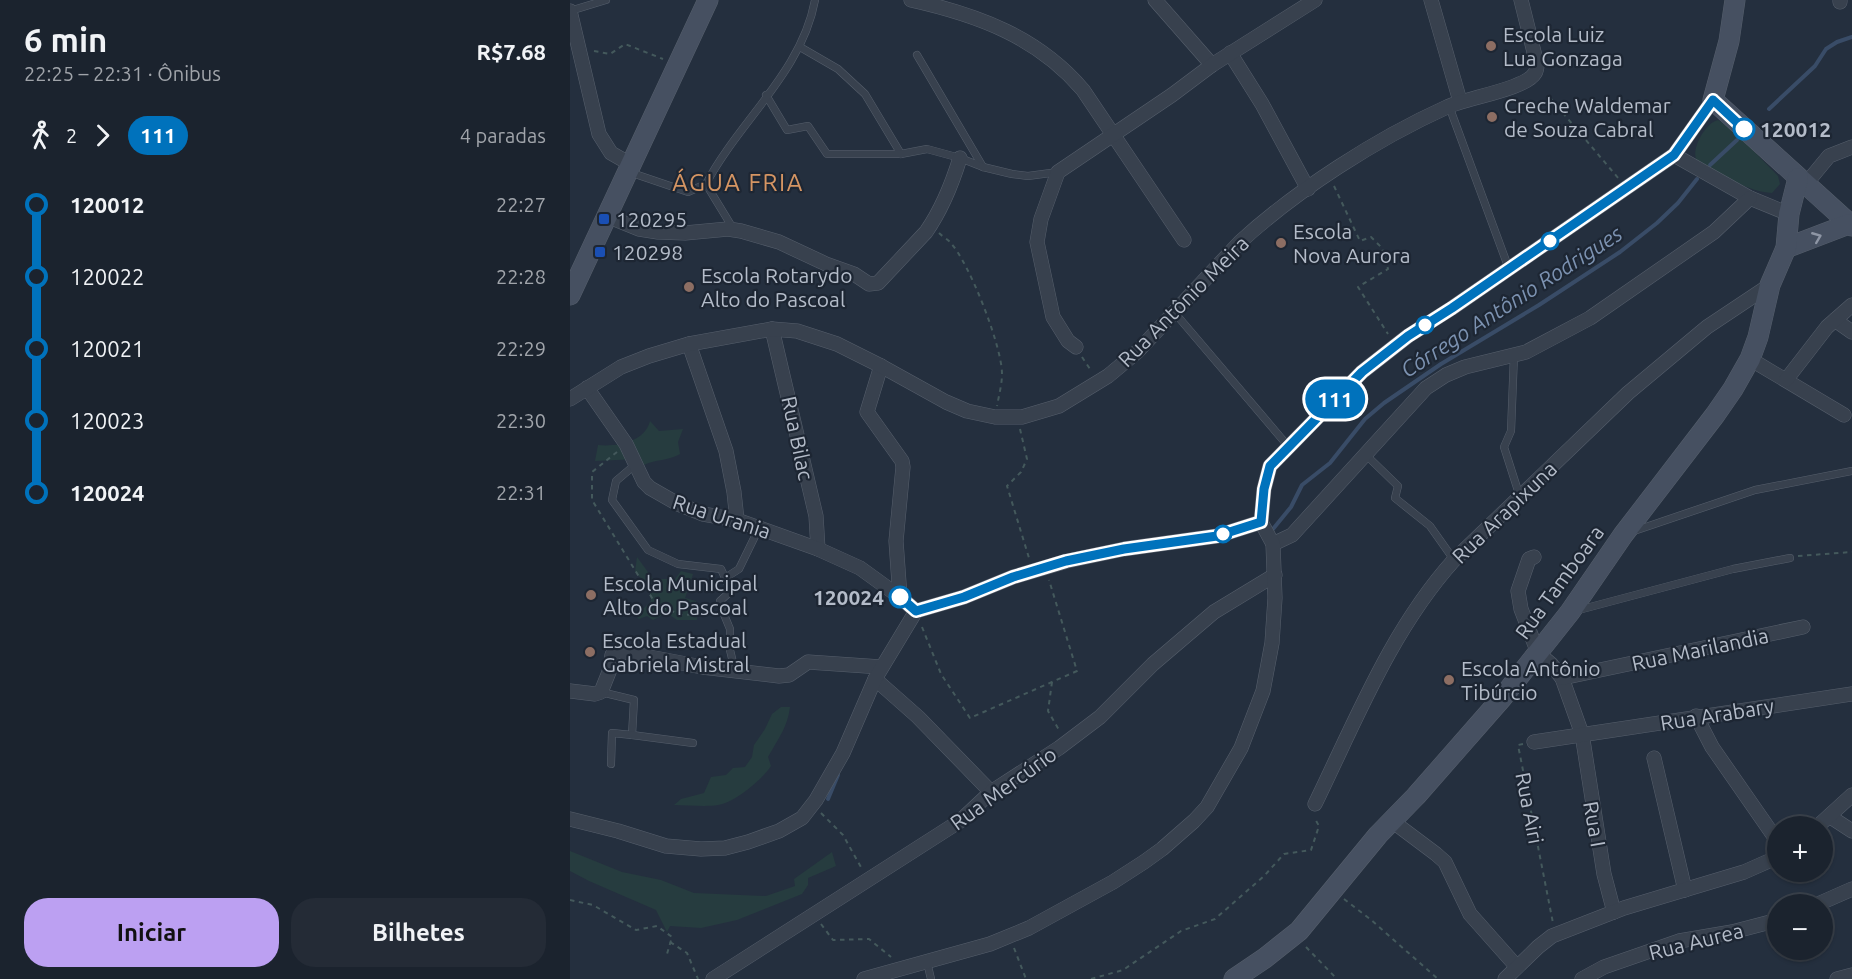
<!DOCTYPE html>
<html lang="pt">
<meta charset="utf-8">
<style>
body{margin:0;font-family:Ubuntu,sans-serif;background:#242b36;color:#f1f3f6;height:100vh;display:flex;flex-direction:column;font-size:22px;white-space:nowrap}
*{box-sizing:border-box;margin:0}
p{font-size:20px;color:#a0a4aa}
.icon{flex:none;width:33px;height:33px;fill:none;stroke:currentColor;stroke-width:2;stroke-linecap:round;stroke-linejoin:round}
.map{position:relative;flex:1;overflow:hidden}
.sheet{display:flex;flex-direction:column;background:#1b232e;width:570px}
.sheet>*{flex:none}
.badge{padding:0 12px;border-radius:20px;font-size:21px;line-height:39px}
.fabs{position:absolute;left:1197px;top:816px;display:grid;gap:12px}
.fabs a{display:grid;place-items:center;width:66px;height:66px;border-radius:50%;background:#1b232e;box-shadow:0 2px 4px #0004,0 0 0 2px #39404a;font-size:30px}
.map>.badge{position:absolute;translate:-50% -50%;box-shadow:0 0 0 3px #fff}
.legs{display:flex;align-items:center;gap:9px;height:66px;padding:0 24px;font-size:20px}
.legs p{margin-inline-start:auto}
.overview{display:flex;align-items:center;justify-content:space-between;height:102px;padding:0 24px}
h1{font-size:33px;font-weight:700;line-height:45px}
.primary-button{display:flex;gap:12px;margin-top:auto;padding:12px 24px}
.primary-button a{flex:1;height:69px;border-radius:24px;background:#bca0f2;color:#111;font-size:24px;font-weight:700;line-height:69px;text-align:center}
.primary-button a+a{background:#242b36;color:#f1f3f6}
ul{padding:0 24px;list-style:none}
li{display:flex;align-items:center;gap:21px;height:72px;font-size:22px}
li i{display:grid;place-items:center;width:9px;height:100%;margin:0 8px;background:currentColor}
li i::after{content:'';width:15px;height:15px;margin:-8px;border:4px solid;border-radius:50%;background:#1b232e}
li p{margin-inline-start:auto}
li:first-child i{background:linear-gradient(#0000 50%,currentColor 0)}
li:last-child i{background:linear-gradient(currentColor 50%,#0000 0)}
main{display:flex;flex:1;min-height:0}
.map>svg:first-child{display:block}
</style>
<main>
<section class="sheet">
<div class="overview"><div><h1>6 min</h1><p>22:25 – 22:31 · Ônibus</p></div><b>R$7.68</b></div>
<div class="legs"><svg class="icon" aria-label="walk" viewBox="0 0 24 24"><circle cx="13" cy="4" r="2"/><path d="M13 8l-2 6 4 7M11 14l-3 7M7 12l3-4h3l4 4"/></svg>2<svg class="icon" aria-label="forward" viewBox="0 0 24 24"><path d="M9 5l7 7-7 7"/></svg><b class="badge" style="background:#0072bc;color:#fff">111</b><p>4 paradas</p></div>
<ul>
<li><i style="color:#0072bc"></i><b>120012</b><p>22:27</p></li>
<li><i style="color:#0072bc"></i><span>120022</span><p>22:28</p></li>
<li><i style="color:#0072bc"></i><span>120021</span><p>22:29</p></li>
<li><i style="color:#0072bc"></i><span>120023</span><p>22:30</p></li>
<li><i style="color:#0072bc"></i><b>120024</b><p>22:31</p></li>
</ul>
<div class="primary-button"><a>Iniciar</a><a>Bilhetes</a></div>
</section>
<div class="map">
<svg width="1282" height="979" viewBox="0 0 1282 979">
<rect width="100%" height="100%" fill="#242f3e"/>
<g fill="#263c3f">
<path d="M1148,120L1163,130L1208,176L1210,184L1202,193C1178,192 1148,173 1127,160C1120,150 1136,122 1148,120Z"/>
<path d="M80,421L89,431L113,429L108,442L110,454C98,461 86,459 74,465L69,459L25,461L28,445C47,447 75,442 80,421Z"/>
<polygon points="67,557 83,579 97,579 103,582 111,571 123,574 115,598 126,601 127,620 107,620 97,613 83,620 77,616 69,619 63,613 74,608 81,601 79,587 65,572"/>
<path d="M211,707H220C218,726 208,739 198,757L201,766C192,780 164,803 148,805C136,807 117,805 104,805L111,799L134,793L141,777L156,775L163,768L175,767L182,757L184,745L195,729L202,714Z"/>
<polygon points="0,851 52,872 91,880 124,893 196,896 225,886 224,879 262,852 266,866 238,878 238,885 232,894 167,920 131,928 100,926 97,932 86,910 19,881 0,871"/>
</g>
<g fill="none" stroke-linecap="round" stroke-linejoin="round">
<g stroke="#394c67" stroke-width="4">
<polyline points="1199,109 1245,66 1256,49 1267,42 1282,37"/>
<polyline points="1140,165 1167,140"/>
<polyline points="703,529 721,507 732,485 760,463 795,419 814,403 871,364 969,305 1050,252 1087,223 1108,203 1127,179"/>
<polyline points="258,799 268,775"/>
</g>
<defs>
<g id="lane">
<polyline points="0,11 36,0"/>
<polyline points="230,47 268,69 295,94 331,154"/>
<polyline points="347,55 413,167"/>
<polyline points="196,95 217,130 238,126 257,154 331,154 357,149 390,158 413,167 442,174 458,176 488,172"/>
<polyline points="879,106 939,269"/>
<polyline points="59,172 118,192 136,184 164,230"/>
<path d="M136,184C169,121 232,72 245,0"/>
<polyline points="604,312 718,446"/>
<polyline points="944,355 941,431 934,447 950,497"/>
<polyline points="796,455 828,486 825,498 860,526 884,560"/>
<polyline points="66,464 46,481 42,500 78,550 108,564 151,569 161,591 150,601 153,612 160,629 160,650 165,671"/>
<polyline points="1064,531 1185,490 1282,471"/>
<polyline points="155,578 169,569 189,528"/>
<polyline points="1005,611 1163,569 1220,558"/>
<polyline points="31,692 64,700 62,735 42,733 41,764"/>
<polyline points="62,735 123,743"/>
<polyline points="357,962 361,979"/>
</g>
<g id="street">
<path d="M341,0C408,15 468,37 513,90L614,240"/>
<polyline points="585,0 642,65"/>
<polyline points="861,0 890,101"/>
<polyline points="1270,2 1270,0"/>
<polyline points="0,11 29,134 41,153 62,165"/>
<polyline points="660,53 692,104 738,189"/>
<polyline points="1104,155 1180,198 1219,214"/>
<polyline points="1235,185 1259,156 1282,147"/>
<path d="M37,216L69,229L88,232L115,233L158,229L171,231L209,242L256,264L284,274L299,284L308,283L356,232C372,209 382,184 390,158"/>
<polyline points="1265,320 1282,332"/>
<polyline points="202,329 246,516 248,549"/>
<polyline points="119,344 156,451 164,492 167,520"/>
<polyline points="506,347 498,341 483,317 467,242 471,219 488,172 602,95 642,65 745,0"/>
<polyline points="1180,359 1274,415"/>
<polyline points="311,366 297,412 332,461 333,467 326,541 330,597"/>
<polyline points="1216,380 1257,327 1282,305"/>
<polyline points="17,388 56,444 74,482 80,488 108,504 133,514 167,520 248,549 290,568 330,597 346,611"/>
<path d="M0,399L51,367L79,356L119,344L202,329L227,331L267,344L311,366L376,402L397,411L425,417H452L489,406L538,376L568,351L670,242C727,190 806,139 877,107C896,98 956,89 965,73C967,70 967,67 967,64L951,0"/>
<polyline points="703,544 722,535 856,388 876,375 895,367 956,352 1020,318 1144,232 1180,198"/>
<polyline points="964,557 959,559 948,591 951,609 968,653 981,664 992,678 1012,734 1034,874 1044,912"/>
<polyline points="992,678 1233,627"/>
<polyline points="305,679 348,717 421,792"/>
<polyline points="0,691 25,694 31,692 39,672 42,655 48,651 132,667 209,676 219,675 238,662 311,667"/>
<polyline points="1126,716 1142,747 1208,842"/>
<polyline points="964,742 1282,694"/>
<polyline points="1084,758 1115,890"/>
<path d="M745,804C786,720 821,630 884,560L1058,393L1137,327L1200,285"/>
<polyline points="1259,816 1282,831"/>
<polyline points="0,819 48,831 96,846 131,849 155,848 178,842 209,831 232,818 246,800 273,753 305,679 346,611 394,597 443,577 497,561 554,549 647,536 691,522"/>
<polyline points="822,821 866,854 875,862 900,914 947,967"/>
<polyline points="1248,826 1282,795"/>
<polyline points="1248,904 1282,889"/>
<polyline points="143,979 390,821 421,792 489,748 530,717 583,664 644,612 705,575"/>
<polyline points="294,979 420,944 459,928 543,882 574,862 592,849 624,821 637,807 671,748 693,691 702,643 705,598 703,544 691,522 694,489 700,466 792,372 838,336 882,308 1104,155 1143,100"/>
<polyline points="935,979 968,947 982,936 1054,908 1174,872 1208,857"/>
<polyline points="1012,979 1034,967 1109,941 1162,932 1208,920"/>
<polyline points="1267,979 1282,975"/>
</g>
<g id="secondary">
<polyline points="1165,0 1159,41 1143,100 1282,226"/>
<polyline points="1216,248 1279,224"/>
<polyline points="0,295 138,0"/>
<polyline points="664,979 695,958 729,931 808,835 846,796 932,698 1000,612 1053,535 1145,415 1163,389 1180,359 1188,337 1200,285 1216,248 1219,214 1228,178"/>
</g>
</defs>
<use href="#lane" stroke="#565f6c" stroke-width="8"/>
<use href="#street" stroke="#565f6c" stroke-width="15"/>
<use href="#secondary" stroke="#565f6c" stroke-width="21"/>
<g stroke="#44595c" stroke-width="2" stroke-dasharray="4.5 4.5" stroke-linecap="butt">
<polyline points="24,51 40,54 55,44 93,59"/>
<polyline points="981,99 1049,179"/>
<polyline points="764,186 790,241 801,237 812,248 818,269 788,287 818,334"/>
<path d="M369,233C372,236 377,239 380,242C399,262 432,346 432,374C432,384 429,395 427,406"/>
<polyline points="512,357 522,372"/>
<polyline points="450,429 457,459 451,472 437,486 459,558"/>
<polyline points="47,452 22,472 22,500 87,606 113,615 144,613"/>
<polyline points="1228,556 1282,552"/>
<polyline points="352,627 371,674 400,718 507,671 479,580"/>
<polyline points="482,682 478,711 489,730"/>
<polyline points="953,744 948,745 983,923"/>
<polyline points="251,813 273,835 292,869"/>
<polyline points="774,899 800,919 868,979"/>
<polyline points="0,900 23,905 66,930 87,926 102,937 97,954"/>
<polyline points="251,924 263,940 299,939 321,957"/>
<polyline points="100,942 117,953 128,979"/>
<polyline points="736,947 767,979"/>
<polyline points="444,948 456,979"/>
<polyline points="521,979 553,970 611,931 645,919 694,876 714,854 741,850 749,826 744,817"/>
</g>
<use href="#lane" stroke="#38414e" stroke-width="7"/>
<use href="#street" stroke="#38414e" stroke-width="14"/>
<use href="#secondary" stroke="#465061" stroke-width="20"/>
</g>
<defs><path id="oneway-chevron" d="M-2-3.5L2.5 0L-2 3.5" fill="none" stroke-width="1.6" stroke-linecap="round" stroke-linejoin="round" transform="scale(1.5)"/></defs>
<use stroke="#8e96a5" href="#oneway-chevron" transform="translate(1247 237) rotate(-22)"/>
<g fill="none" stroke-linecap="round" stroke-linejoin="round">
<defs>
<polyline id="line-1" points="330,597 346,611 394,597 443,577 496,561 554,549 647,536 691,522 694,489 700,466 792,372 838,336 882,308 1104,155 1143,100 1174,129"/>
</defs>
<use href="#line-1" stroke="#fff" stroke-width="14"/>
<use href="#line-1" stroke="#0072bc" stroke-width="9"/>
</g>
<g fill="#8d6e63" stroke="#1d2633" stroke-width="2">
<circle cx="921" cy="46" r="6"/>
<circle cx="922" cy="117" r="6"/>
<circle cx="711" cy="243" r="6"/>
<circle cx="119" cy="287" r="6"/>
<circle cx="21" cy="595" r="6"/>
<circle cx="20" cy="652" r="6"/>
<circle cx="879" cy="680" r="6"/>
</g>
<g fill="#fff" stroke="#0072bc" stroke-width="3">
<circle cx="1174" cy="129" r="10"/>
<circle cx="980" cy="241" r="8"/>
<circle cx="855" cy="325" r="8"/>
<circle cx="653" cy="534" r="8"/>
<circle cx="330" cy="597" r="10"/>
</g>
<g fill="#1a4fb4" stroke="#1d2633" stroke-width="2">
<rect x="28" y="213" width="12" height="12" rx="3"/>
<rect x="24" y="246" width="12" height="12" rx="3"/>
</g>
<g text-anchor="middle" dominant-baseline="central" stroke-width="4.5" stroke-linejoin="round" paint-order="stroke">
<g font-size="21" fill="#b4bcc9" stroke="#1d2633" text-anchor="start">
<text x="933" y="34">Escola Luiz<tspan x="933" dy="24">Lua Gonzaga</tspan></text>
<text x="934" y="105">Creche Waldemar<tspan x="934" dy="24">de Souza Cabral</tspan></text>
<text x="46" y="219">120295</text>
<text x="723" y="231">Escola<tspan x="723" dy="24">Nova Aurora</tspan></text>
<text x="42" y="252">120298</text>
<text x="131" y="275">Escola Rotarydo<tspan x="131" dy="24">Alto do Pascoal</tspan></text>
<text x="33" y="583">Escola Municipal<tspan x="33" dy="24">Alto do Pascoal</tspan></text>
<text x="32" y="640">Escola Estadual<tspan x="32" dy="24">Gabriela Mistral</tspan></text>
<text x="891" y="668">Escola Antônio<tspan x="891" dy="24">Tibúrcio</tspan></text>
</g>
<g font-size="21" font-weight="bold" fill="#b4bcc9" stroke="#1d2633" text-anchor="start">
<text x="1190" y="129">120012</text>
<text x="314" y="597" text-anchor="end">120024</text>
</g>
<g font-size="21" fill="#b4bcc9" stroke="#1d2633">
<text transform="translate(613 301) rotate(-45)">Rua Antônio Meira</text>
<text transform="translate(228 438) rotate(78)">Rua Bilac</text>
<text transform="translate(934 512) rotate(-44)">Rua Arapixuna</text>
<text transform="translate(152 516) rotate(18)">Rua Urania</text>
<text transform="translate(989 582) rotate(-54)">Rua Tamboara</text>
<text transform="translate(1130 649) rotate(-12)">Rua Marilandia</text>
<text transform="translate(1147 714) rotate(-9)">Rua Arabary</text>
<text transform="translate(433 788) rotate(-36)">Rua Mercúrio</text>
<text transform="translate(960 808) rotate(79)">Rua Airi</text>
<text transform="translate(1025 824) rotate(80)">Rua I</text>
<text transform="translate(1126 941) rotate(-14)">Rua Aurea</text>
</g>
<g font-size="22" font-style="italic" fill="#7c92b1" stroke="#1d2633">
<text transform="translate(941 301) rotate(-33)">Córrego Antônio Rodrigues</text>
</g>
<g font-size="24" letter-spacing="1.5" fill="#d59563" stroke="#1d2633">
<text x="168" y="182">ÁGUA FRIA</text>
</g>
</g>
</svg>
<div class="fabs">
<a>+</a>
<a>−</a>
</div>
<b class="badge" style="left:765px;top:399px;background:#0072bc;color:#fff">111</b>
</div>
</main>
